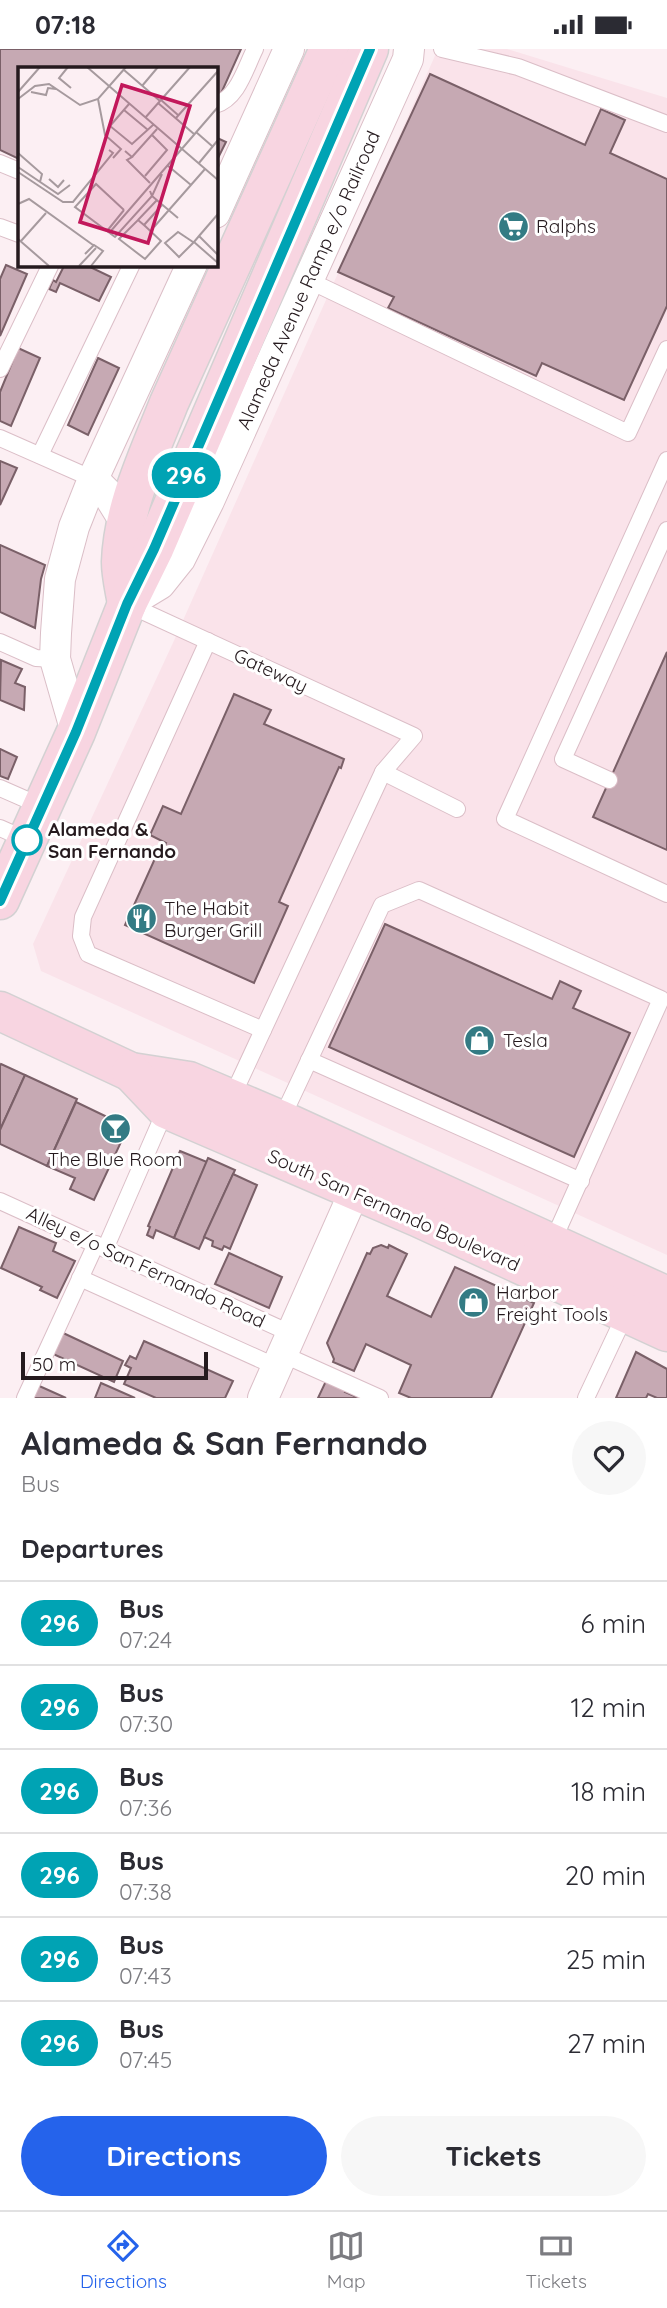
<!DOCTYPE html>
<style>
body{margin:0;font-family:Quicksand,sans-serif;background:#f7f7f7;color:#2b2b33;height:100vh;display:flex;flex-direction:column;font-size:26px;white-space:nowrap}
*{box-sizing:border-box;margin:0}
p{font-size:23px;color:#7c7c81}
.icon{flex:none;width:38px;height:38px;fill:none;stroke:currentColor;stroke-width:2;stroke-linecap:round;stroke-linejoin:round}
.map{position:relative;height:1349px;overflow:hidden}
.sheet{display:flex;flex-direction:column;background:#fff;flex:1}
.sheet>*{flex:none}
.badge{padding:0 14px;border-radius:23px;font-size:24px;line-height:46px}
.scale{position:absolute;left:21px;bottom:18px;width:187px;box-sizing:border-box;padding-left:7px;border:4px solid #251a1e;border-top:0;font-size:19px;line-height:24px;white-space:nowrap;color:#251a1e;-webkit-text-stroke:5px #fff;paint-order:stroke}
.map>.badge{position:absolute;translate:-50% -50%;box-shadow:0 0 0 4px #fff}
h2{padding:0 21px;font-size:26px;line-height:63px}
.round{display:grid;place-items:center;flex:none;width:74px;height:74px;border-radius:37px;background:#f7f7f7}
.summary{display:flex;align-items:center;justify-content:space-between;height:119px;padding:0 21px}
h1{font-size:33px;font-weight:700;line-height:52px}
.button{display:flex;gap:14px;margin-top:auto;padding:14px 21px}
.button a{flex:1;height:80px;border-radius:42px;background:#2563eb;color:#fff;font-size:28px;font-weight:700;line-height:80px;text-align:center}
.button a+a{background:#f7f7f7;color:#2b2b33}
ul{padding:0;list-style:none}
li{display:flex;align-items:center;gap:21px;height:84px;padding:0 21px;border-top:2px solid #e1e1e2}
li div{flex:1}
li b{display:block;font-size:26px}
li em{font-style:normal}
li .badge{min-width:77px;font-weight:700;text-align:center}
.status{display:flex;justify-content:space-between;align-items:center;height:49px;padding:0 35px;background:#fff;direction:ltr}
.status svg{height:19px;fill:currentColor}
.dock{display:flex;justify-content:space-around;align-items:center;height:98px;border-top:2px solid #e1e1e2;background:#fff;font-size:19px;color:#7c7c81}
.dock a{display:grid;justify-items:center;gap:4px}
.dock .current{color:#2563eb}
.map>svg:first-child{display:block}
</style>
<div class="status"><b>07:18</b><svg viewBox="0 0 49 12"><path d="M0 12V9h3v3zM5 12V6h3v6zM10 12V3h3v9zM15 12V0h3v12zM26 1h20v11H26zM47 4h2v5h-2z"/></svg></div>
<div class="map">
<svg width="667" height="1349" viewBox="0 0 667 1349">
<rect width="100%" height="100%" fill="#fceff3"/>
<polygon fill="#fae3ea" points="438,0 507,0 667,49 667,1206 41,922 33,895 172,596"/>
<g fill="#c6a9b3" stroke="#7a6068" stroke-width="2">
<polygon points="0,0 241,0 219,49 215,47 215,19 19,19 19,110 0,101"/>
<polygon points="430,25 585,96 601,60 625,71 610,104 667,130 667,257 624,351 542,314 536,327 388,259 394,248 338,223"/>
<polygon points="215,88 226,93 215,115"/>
<polygon points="65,215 84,215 111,228 99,252 60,234 56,243 49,240 53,231 56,233"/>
<polygon points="6,216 27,225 0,287 0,230"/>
<polygon points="18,299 40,309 11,377 0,372 0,343"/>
<polygon points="98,309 119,319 88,386 68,376"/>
<polygon points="0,412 17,419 0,456"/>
<polygon points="0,496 45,516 41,530 35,579 0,563"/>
<polygon points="667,603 667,801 593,768"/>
<polygon points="1,611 22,620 15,634 25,638 24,661 0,651"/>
<polygon points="234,645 271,661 264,675 344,710 341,719 339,718 279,853 288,857 254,934 125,876 157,805 162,803 166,794 150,786 163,757 181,765"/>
<polygon points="0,700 17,708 8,730 0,727"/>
<polygon points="385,875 552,950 560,932 581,942 573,959 630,984 574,1108 329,998"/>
<polygon points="1,1015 25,1026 0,1081 0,1017"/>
<polygon points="25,1026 77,1050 47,1117 0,1095 0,1081"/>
<polygon points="76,1053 128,1078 94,1151 70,1140 75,1129 47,1117"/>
<polygon points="180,1102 207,1113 174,1189 156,1181 153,1189 147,1186 150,1178 148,1177"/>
<polygon points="208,1109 235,1121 199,1200 174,1189"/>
<polygon points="233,1125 257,1136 230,1200 224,1197 222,1201 212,1197 213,1192 204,1188"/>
<polygon points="19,1178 56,1194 53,1202 75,1212 57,1249 40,1241 42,1238 1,1219"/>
<polygon points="381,1196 388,1199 389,1196 407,1205 387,1247 431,1268 455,1218 534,1254 491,1349 411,1349 399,1344 411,1316 366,1295 354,1322 333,1313 334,1310 327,1294 367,1204 370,1205 373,1199"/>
<polygon points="229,1204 282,1228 269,1259 215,1235"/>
<polygon points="61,1283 123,1312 114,1333 51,1304"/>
<polygon points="144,1292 233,1332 225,1349 156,1349 124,1335 131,1319 125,1316 130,1307 136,1310"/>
<polygon points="636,1303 667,1320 667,1349 657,1349 648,1345 646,1349 616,1349"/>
<polygon points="326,1332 346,1341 345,1343 359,1349 318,1349"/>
<polygon points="101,1334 135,1349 95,1349"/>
<polygon points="37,1336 66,1349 31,1349"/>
</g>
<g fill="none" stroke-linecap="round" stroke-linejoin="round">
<defs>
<g id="lane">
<polyline points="442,0 518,18 667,75"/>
<path d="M215,56C238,49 245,20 255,0"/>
<polyline points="0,114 19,122"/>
<polyline points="0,178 19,185"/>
<polyline points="308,231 628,384 667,300"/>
<polyline points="0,320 51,215"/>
<polyline points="0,389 93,430"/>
<polyline points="40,406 132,215"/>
<polyline points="667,411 505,770 667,845"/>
<polyline points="127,555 414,687 383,723 457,760"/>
<polyline points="208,592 83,868 81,887 88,905 263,981"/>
<polyline points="0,593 36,609 55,610"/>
<polyline points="609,731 563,710 667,481"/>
<polyline points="0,739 41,757"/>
<polyline points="0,779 27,791"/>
<polyline points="309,1011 581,1132"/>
<polyline points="231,1050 383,723"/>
<polyline points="281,1071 382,856 419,841 661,950 552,1194"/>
<polyline points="0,1152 292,1285"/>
<polyline points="105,1200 166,1060"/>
<polyline points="80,1229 277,1318"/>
<polyline points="282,1305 380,1349"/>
<polyline points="25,1349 96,1195"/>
<polyline points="586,1349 626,1264"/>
</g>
<g id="street">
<polyline points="215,164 289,0"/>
<polyline points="125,473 107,444 93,430 192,215"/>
<polyline points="127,555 160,535 180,510 209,452 408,10 409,0"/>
<polyline points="76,683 55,610 56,584 60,530 74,478 93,430"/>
<polyline points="263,1349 364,1121"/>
</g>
<g id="primary">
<path d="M127,555C125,542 121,527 121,513C123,457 149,405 169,354L329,0"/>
<polyline points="0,851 76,683 127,555 154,500 369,0"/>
<polyline points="0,962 131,1023 189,1032 281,1071 667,1247"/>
<polyline points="131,1023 166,1060 417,1168 667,1283"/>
</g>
</defs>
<use href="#lane" stroke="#dbbec7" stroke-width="18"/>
<use href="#street" stroke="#dbbec7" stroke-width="32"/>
<use href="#primary" stroke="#d3d1d2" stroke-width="41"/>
<use href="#lane" stroke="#fff" stroke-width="16"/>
<use href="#street" stroke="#fff" stroke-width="30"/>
<use href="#primary" stroke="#f8d5e1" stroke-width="38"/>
</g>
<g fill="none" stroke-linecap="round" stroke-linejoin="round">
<defs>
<polyline id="line" points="0,852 76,683 127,555 154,500 370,0"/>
</defs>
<use href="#line" stroke="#fff" stroke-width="16"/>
<use href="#line" stroke="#00a3b4" stroke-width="10"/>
</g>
<defs>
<symbol id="supermarket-disc" viewBox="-11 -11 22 22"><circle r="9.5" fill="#337b84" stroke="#fff"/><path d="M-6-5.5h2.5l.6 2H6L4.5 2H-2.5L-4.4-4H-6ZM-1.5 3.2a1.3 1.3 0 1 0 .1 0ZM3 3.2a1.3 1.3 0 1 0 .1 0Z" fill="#fff"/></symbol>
<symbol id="restaurant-disc" viewBox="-11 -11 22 22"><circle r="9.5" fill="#337b84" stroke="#fff"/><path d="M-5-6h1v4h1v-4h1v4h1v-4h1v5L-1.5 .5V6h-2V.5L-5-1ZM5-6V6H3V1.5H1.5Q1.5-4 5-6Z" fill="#fff"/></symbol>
<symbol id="shop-disc" viewBox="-11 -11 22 22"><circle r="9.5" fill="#337b84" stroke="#fff"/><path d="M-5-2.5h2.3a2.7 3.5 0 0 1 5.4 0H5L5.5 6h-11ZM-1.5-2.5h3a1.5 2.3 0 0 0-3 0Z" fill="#fff"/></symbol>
<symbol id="bar-disc" viewBox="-11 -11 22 22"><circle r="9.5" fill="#337b84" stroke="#fff"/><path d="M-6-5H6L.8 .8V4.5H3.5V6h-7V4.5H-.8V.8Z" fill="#fff"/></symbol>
</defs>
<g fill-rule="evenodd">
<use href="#supermarket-disc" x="496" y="160" width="35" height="35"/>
<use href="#restaurant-disc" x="124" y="852" width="35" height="35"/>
<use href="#shop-disc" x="462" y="974" width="35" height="35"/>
<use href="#bar-disc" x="98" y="1062" width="35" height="35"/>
<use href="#shop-disc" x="456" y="1236" width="35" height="35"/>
</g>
<circle fill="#fff" stroke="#00a3b4" stroke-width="3.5" cx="27" cy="791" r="14"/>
<g text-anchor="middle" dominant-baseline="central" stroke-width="6" stroke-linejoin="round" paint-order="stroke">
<g font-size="19" fill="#251a1e" stroke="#fff" text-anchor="start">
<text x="536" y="177">Ralphs</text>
<text x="164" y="859">The Habit<tspan x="164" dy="22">Burger Grill</tspan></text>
<text x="503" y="991">Tesla</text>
<text x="115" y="1110" text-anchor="middle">The Blue Room</text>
<text x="496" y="1243">Harbor<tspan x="496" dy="22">Freight Tools</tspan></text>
</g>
<g font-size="19" fill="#251a1e" stroke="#fff">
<text transform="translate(308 231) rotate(-66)">Alameda Avenue Ramp e/o Railroad</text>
<text transform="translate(271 621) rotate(25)">Gateway</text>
<text transform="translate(394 1161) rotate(24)">South San Fernando Boulevard</text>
<text transform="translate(146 1218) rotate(25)">Alley e/o San Fernando Road</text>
</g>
<g font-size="19" font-weight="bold" fill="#251a1e" stroke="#fff" text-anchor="start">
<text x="48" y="780">Alameda &amp;<tspan x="48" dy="22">San Fernando</tspan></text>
</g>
</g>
<g transform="translate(18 18)">
<rect width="200" height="200" fill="#fceff3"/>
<path fill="none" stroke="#a69a9e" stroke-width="2" d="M50,0L41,11L53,21M69,0L200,113M106,3L142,34M124,19L140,0M0,25L22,0M13,25L28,28L30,21L38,22M0,32L17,19L31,17L62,38L80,32L108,0M80,32L87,68L103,82L95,91M143,33L160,48M140,36L176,67M111,37L92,59L114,77L135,58M106,43L130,63M127,51L172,0M158,51L200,4M178,65L194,79M107,84L114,90L109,93L132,116M0,86L24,107L22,115M114,90L139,62M181,96L200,73M149,98L173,118M0,100L40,127L52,118M0,105L45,135H55L95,86L91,83M144,107L134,129L160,151M127,109L149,83L134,68M31,112L40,120L46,113M0,137L11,132L75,178M106,143L78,117L57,140L97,170L134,129L132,124M120,153L139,133M126,158L143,174L127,192L101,172L120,153L126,158L144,138M136,160L187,102M89,164L106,143M92,165L200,40M181,169L200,188M0,172L31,199M3,174L28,146M175,175L160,165L147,176L161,190L176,175L181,169L200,147M176,175L200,196M67,187L76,178L85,184L73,199M61,199L78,181"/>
<path fill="#c2185b" fill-opacity="0.15" stroke="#c2185b" stroke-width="3.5" d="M104,18L172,39L130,176L62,155Z"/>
<rect width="200" height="200" fill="none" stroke="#251a1e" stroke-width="3.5"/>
</g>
</svg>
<div class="scale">50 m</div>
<b class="badge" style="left:186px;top:426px;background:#00a3b4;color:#fff">296</b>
</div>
<section class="sheet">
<div class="summary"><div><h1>Alameda &amp; San Fernando</h1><p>Bus</p></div><a class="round"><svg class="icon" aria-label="heart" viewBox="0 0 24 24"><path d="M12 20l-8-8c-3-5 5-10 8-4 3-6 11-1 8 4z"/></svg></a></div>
<h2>Departures</h2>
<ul>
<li><span class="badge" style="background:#00a3b4;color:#fff">296</span><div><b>Bus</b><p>07:24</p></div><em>6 min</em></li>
<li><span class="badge" style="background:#00a3b4;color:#fff">296</span><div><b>Bus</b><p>07:30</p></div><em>12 min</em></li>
<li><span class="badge" style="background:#00a3b4;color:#fff">296</span><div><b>Bus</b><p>07:36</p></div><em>18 min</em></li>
<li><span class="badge" style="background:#00a3b4;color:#fff">296</span><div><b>Bus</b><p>07:38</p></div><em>20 min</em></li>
<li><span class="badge" style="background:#00a3b4;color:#fff">296</span><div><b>Bus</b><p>07:43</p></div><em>25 min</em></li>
<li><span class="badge" style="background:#00a3b4;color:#fff">296</span><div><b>Bus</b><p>07:45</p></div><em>27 min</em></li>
</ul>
<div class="button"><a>Directions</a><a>Tickets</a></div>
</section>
<nav class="dock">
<a class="current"><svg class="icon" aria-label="directions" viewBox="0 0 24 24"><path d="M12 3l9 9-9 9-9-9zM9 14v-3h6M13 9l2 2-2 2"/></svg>Directions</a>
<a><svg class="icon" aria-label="map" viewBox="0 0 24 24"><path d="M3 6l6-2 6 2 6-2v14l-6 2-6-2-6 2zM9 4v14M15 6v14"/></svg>Map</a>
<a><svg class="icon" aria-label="tickets" viewBox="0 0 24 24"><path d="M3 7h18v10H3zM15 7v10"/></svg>Tickets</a>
</nav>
